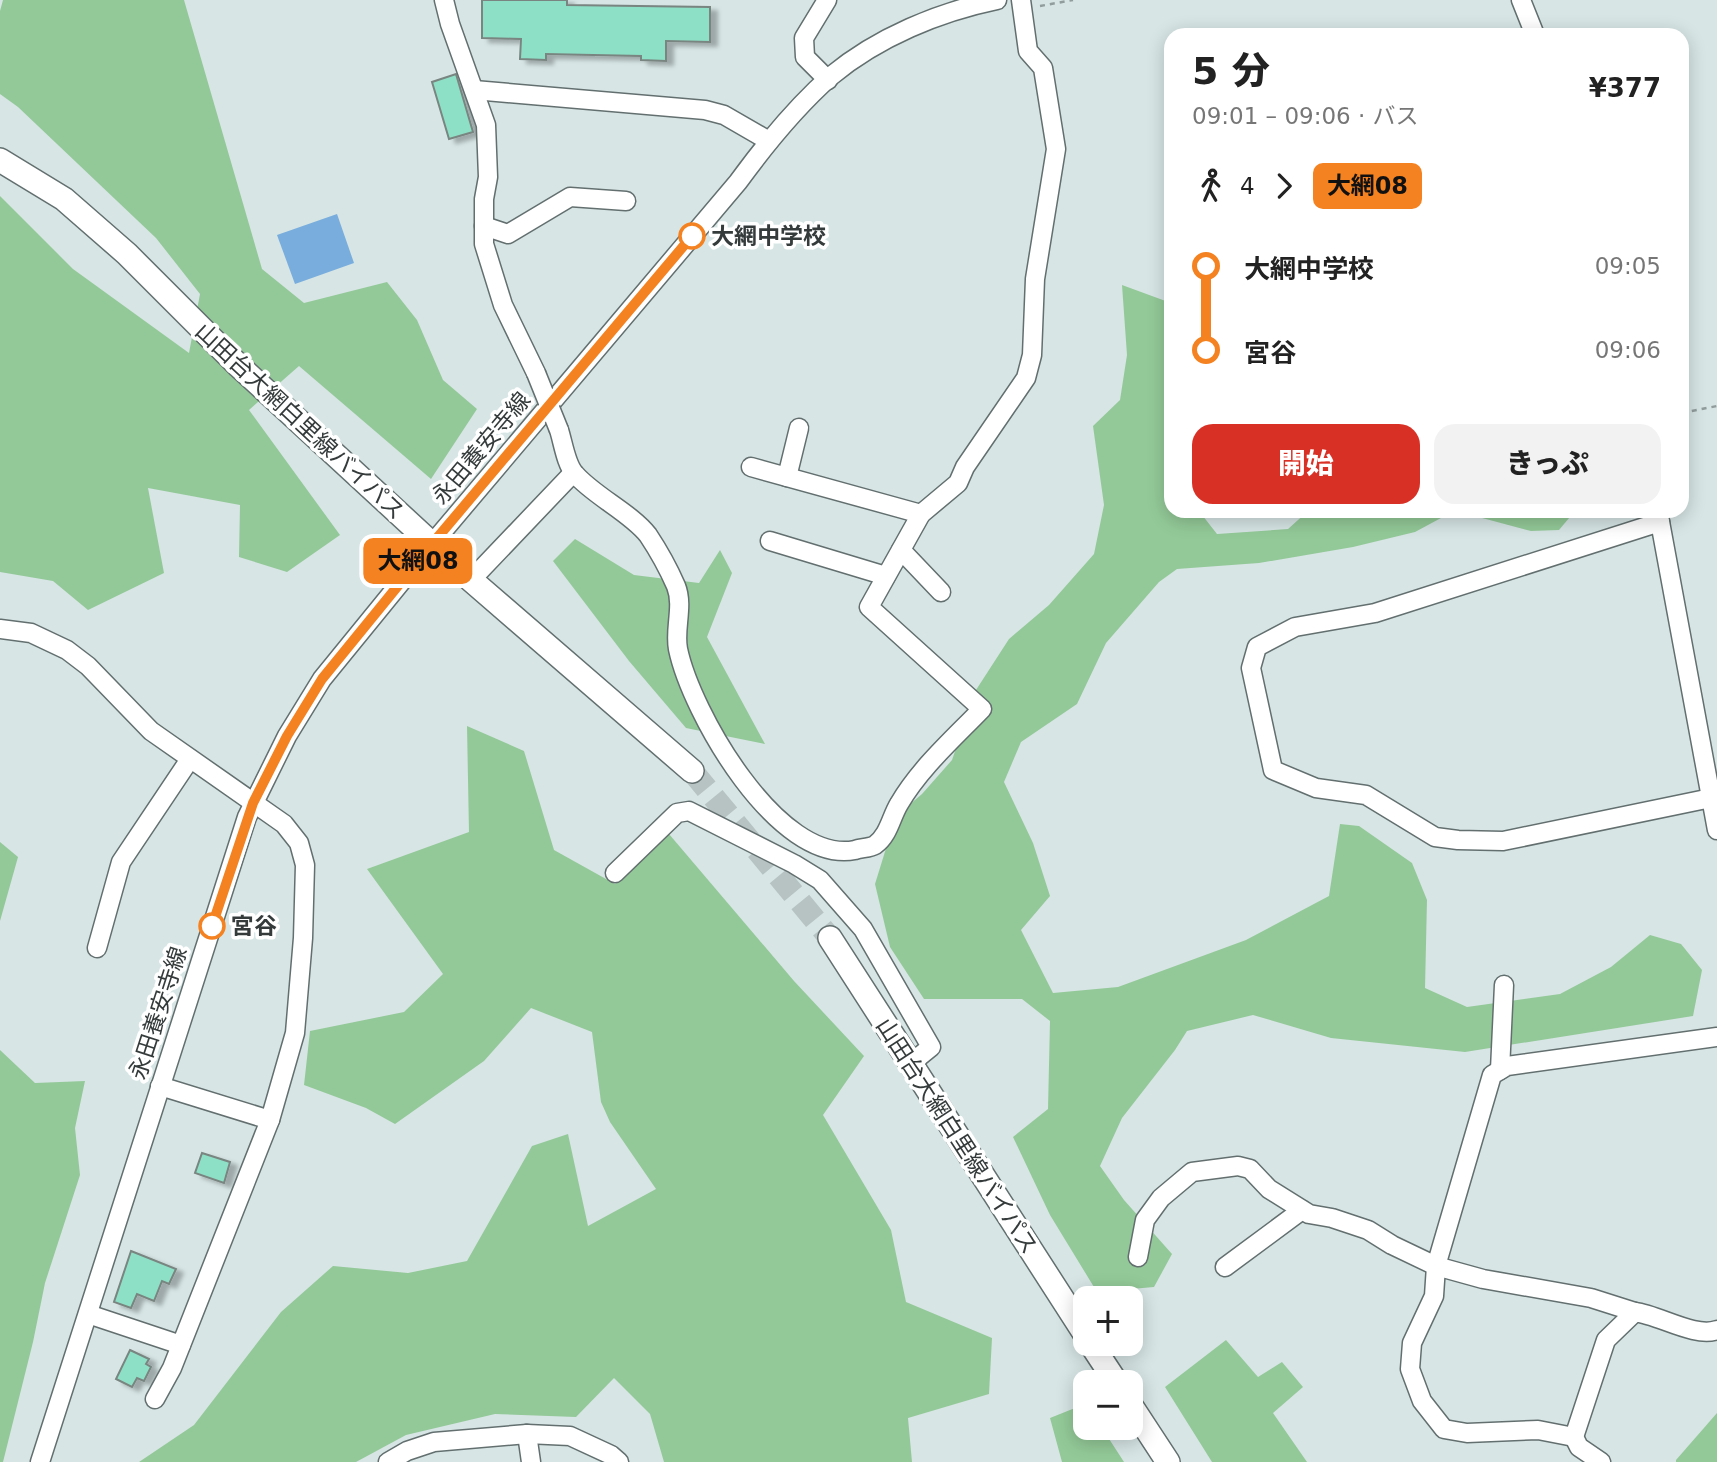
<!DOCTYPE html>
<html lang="ja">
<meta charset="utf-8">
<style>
body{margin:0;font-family:"DejaVu Sans","Noto Sans JP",sans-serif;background:#f2f2f2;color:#222;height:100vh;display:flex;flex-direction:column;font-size:26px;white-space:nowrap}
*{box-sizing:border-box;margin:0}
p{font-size:23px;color:#767676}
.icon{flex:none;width:38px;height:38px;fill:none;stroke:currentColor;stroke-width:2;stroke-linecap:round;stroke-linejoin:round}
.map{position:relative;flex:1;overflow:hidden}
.side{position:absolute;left:1164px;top:28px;width:525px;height:490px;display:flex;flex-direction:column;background:#fff;border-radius:21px;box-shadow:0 4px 18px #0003}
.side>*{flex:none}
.badge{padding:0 14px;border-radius:10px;font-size:24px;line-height:46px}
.fabs{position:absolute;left:1073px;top:1286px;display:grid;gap:14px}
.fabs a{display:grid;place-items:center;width:70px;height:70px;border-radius:14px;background:#fff;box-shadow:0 4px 18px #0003;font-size:35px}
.map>.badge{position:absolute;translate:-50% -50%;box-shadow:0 0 0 4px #fff}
.legs{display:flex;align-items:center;gap:10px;height:77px;padding:0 28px;font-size:23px}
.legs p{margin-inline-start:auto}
.headline{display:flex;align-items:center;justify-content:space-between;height:119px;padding:0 28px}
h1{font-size:38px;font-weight:800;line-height:52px}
.button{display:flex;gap:14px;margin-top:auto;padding:14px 28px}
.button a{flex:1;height:80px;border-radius:21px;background:#d93025;color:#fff;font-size:28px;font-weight:800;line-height:80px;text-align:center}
.button a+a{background:#f2f2f2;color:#222}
ul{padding:0 28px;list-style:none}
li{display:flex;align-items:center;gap:24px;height:84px;font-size:26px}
li i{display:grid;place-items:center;width:10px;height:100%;margin:0 9px;background:currentColor}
li i::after{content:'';width:18px;height:18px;margin:-9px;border:5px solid;border-radius:50%;background:#fff}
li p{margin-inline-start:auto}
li:first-child i{background:linear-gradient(#0000 50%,currentColor 0)}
li:last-child i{background:linear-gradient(currentColor 50%,#0000 0)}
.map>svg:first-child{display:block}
</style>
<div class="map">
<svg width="1717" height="1462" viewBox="0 0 1717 1462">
<defs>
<filter id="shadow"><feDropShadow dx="7" dy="4" stdDeviation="2" flood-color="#0004"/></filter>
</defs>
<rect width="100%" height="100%" fill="#d7e5e5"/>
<g fill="#93c998">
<polygon points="3,0 184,0 262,269 304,303 387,282 417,320 443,380 477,409 431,479 299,366 249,410 340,535 287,572 239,557 240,505 148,488 164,573 88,610 53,581 0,572 0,196 73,269 189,353 200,294 156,238 18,107 0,94 0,11"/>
<polygon points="1122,285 1171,303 1171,511 1199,511 1217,534 1288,529 1308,511 1454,511 1415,532 1353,547 1259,563 1177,569 1159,582 1106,643 1077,704 1021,742 1004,782 1033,843 1050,896 1021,930 1053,993 1118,987 1246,940 1329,896 1340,824 1359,826 1412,863 1427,900 1425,988 1467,1007 1560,994 1611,967 1650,935 1681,944 1702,970 1693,1016 1465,1052 1331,1038 1253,1015 1187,1031 1175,1050 1122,1118 1100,1166 1124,1200 1172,1254 1154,1287 1097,1292 1050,1215 1013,1137 1048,1109 1050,1021 1022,999 924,999 890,947 875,884 896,816 922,794 952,760 976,690 1009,639 1049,605 1094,554 1104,505 1093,426 1120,400 1127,355"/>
<polygon points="1456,511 1575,511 1559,530 1531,531"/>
<polygon points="575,539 634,575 699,583 720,550 732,573 707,637 765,744 686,728 629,661 553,561"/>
<polygon points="467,726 524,751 554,850 615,884 669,834 794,981 864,1056 823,1115 891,1230 906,1302 992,1338 989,1394 908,1418 912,1462 664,1462 650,1414 614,1378 576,1417 495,1414 406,1435 356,1462 139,1462 194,1425 281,1312 333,1266 408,1273 467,1261 532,1146 568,1134 588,1226 656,1189 610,1122 601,1102 592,1032 531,1008 484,1061 395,1124 366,1108 304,1085 310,1031 404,1012 443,974 367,869 469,832"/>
<polygon points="0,842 18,857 0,921"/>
<polygon points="0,1050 35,1083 85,1081 75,1128 80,1175 45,1283 33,1342 3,1462 0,1462"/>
<polygon points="1226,1340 1258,1377 1282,1362 1303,1387 1273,1413 1307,1462 1212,1462 1165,1387"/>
<polygon points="1085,1404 1085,1428 1102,1428 1124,1462 1062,1462 1050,1418"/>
<polygon points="1717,1413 1717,1462 1676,1462 1676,1460"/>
</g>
<polygon fill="#78addd" points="337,214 354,263 295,284 277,235"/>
<g fill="#8de0c6" stroke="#798580" stroke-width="2" filter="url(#shadow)">
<polygon points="482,0 567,0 567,5 710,7 710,42 666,41 666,61 641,60 641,56 546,54 546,60 520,59 521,39 482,38"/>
<polygon points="456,74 473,132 449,139 432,82"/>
<polygon points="202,1153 230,1162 224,1183 195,1173"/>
<polygon points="131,1251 176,1269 169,1284 162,1281 154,1301 137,1294 131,1308 114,1302"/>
<polygon points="130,1350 149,1359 146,1364 151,1367 144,1381 137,1378 132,1387 116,1379"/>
</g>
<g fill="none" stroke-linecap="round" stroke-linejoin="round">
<polyline stroke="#b7c3c3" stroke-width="23" stroke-dasharray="23 11" stroke-linecap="butt" points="692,771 830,938"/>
<defs>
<g id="minor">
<polyline points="444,0 450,24 486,125 488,177 484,199 484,244 503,305 536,373"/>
<polyline points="827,0 804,38 805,57 828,80"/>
<polyline points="1521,0 1535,35"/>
<polyline points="474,90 705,110 724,115 769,141"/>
<polyline points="484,226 508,234 570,197 626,201"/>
<path d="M559,430C563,442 566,465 575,474C594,496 631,513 648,535C658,550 669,570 676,586C684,606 674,629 678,649C691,712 778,865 855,850C861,848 870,848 875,845C889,835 891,817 899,804C920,768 953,739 982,709L869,607L921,514L958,483L965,467L1026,378L1032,355L1035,279L1056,149L1043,68L1028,51L1021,0"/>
<polyline points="751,467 921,514"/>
<polyline points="787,477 799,428"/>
<polyline points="1658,511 1717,830"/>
<polyline points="1660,522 1375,613 1295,627 1257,647 1251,668 1273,770 1316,788 1366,795 1435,837 1458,840 1503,841 1711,798"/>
<polyline points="770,541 886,576"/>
<polyline points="901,550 941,592"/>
<polyline points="471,580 573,473"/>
<polyline points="0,629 31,633 67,650 88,666 151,731 284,824 299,843 305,865 303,938 295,1033 270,1120 172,1368 155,1399"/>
<polyline points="615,873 677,813 689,811 794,864 820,880 863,929 931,1047 910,1064"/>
<polyline points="97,948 121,862 190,759"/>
<path d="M1717,1037L1507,1066L1492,1075L1436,1266L1434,1296L1412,1343L1410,1369L1422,1401L1444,1429L1467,1433L1538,1430L1574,1437L1606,1340L1635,1312C1659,1315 1695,1338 1717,1330"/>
<polyline points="1500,1070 1504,985"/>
<polyline points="160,1086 270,1120"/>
<polyline points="1138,1257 1145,1220 1161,1198 1192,1172 1238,1166 1250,1169 1269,1189 1309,1214 1332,1218 1368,1230 1392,1245 1436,1266 1483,1279 1591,1298 1635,1312"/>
<polyline points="1225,1267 1302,1210"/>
<polyline points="88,1314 181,1345"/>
<polyline points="527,1434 531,1462"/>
<polyline points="1574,1437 1579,1447 1601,1462"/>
<path d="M40,1462L247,817L287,736L322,679L432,544L738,182C765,145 797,106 831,76C878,37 939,12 997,0"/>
<polyline points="388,1462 407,1451 434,1442 527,1434 570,1436 611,1455 619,1462"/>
</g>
<g id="major">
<polyline points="0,160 64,199 127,254 239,366 471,580 692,771"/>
<polyline points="830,938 1085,1334"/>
<polyline points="1091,1344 1116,1382"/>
<polyline points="1130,1404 1168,1462"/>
</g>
</defs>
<use href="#minor" stroke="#636f6f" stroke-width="21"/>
<use href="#major" stroke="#636f6f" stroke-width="26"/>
<g stroke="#919c9c" stroke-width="2.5" stroke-dasharray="5 5" stroke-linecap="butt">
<polyline points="1040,6 1073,0"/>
<polyline points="1682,413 1717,406"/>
</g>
<use href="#minor" stroke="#fff" stroke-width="18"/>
<use href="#major" stroke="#fff" stroke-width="23"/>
<defs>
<polyline id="minor-bridge" points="536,373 559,430"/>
</defs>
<use href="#minor-bridge" stroke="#636f6f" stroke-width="21" stroke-linecap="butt"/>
<use href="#minor-bridge" stroke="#fff" stroke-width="18"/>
</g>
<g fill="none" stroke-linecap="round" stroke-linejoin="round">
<defs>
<polyline id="line-1" points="212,926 253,803 287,736 322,679 432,544 692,236"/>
</defs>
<use href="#line-1" stroke="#fff" stroke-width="16"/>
<use href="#line-1" stroke="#f58220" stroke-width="10"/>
</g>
<g fill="#fff" stroke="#f58220" stroke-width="3.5">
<circle cx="692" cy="236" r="12"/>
<circle cx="212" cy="926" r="12"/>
</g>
<g text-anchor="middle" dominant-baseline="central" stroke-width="7" stroke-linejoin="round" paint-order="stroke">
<g font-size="23" font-weight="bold" fill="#353b3b" stroke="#fff" text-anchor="start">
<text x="711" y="236">大網中学校</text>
<text x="231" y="926">宮谷</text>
</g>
<g font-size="23" fill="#353b3b" stroke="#fff">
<text transform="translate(300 421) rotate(43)">山田台大網白里線バイパス</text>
<text transform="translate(481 448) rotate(-50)">永田養安寺線</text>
<text transform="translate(158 1013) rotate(-72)">永田養安寺線</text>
<text transform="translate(957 1136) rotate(57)">山田台大網白里線バイパス</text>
</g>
</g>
</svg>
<div class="fabs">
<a>+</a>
<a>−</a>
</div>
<b class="badge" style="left:418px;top:561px;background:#f58220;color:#111">大網08</b>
<section class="side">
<div class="headline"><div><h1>5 分</h1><p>09:01 – 09:06 · バス</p></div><b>¥377</b></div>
<div class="legs"><svg class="icon" aria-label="walk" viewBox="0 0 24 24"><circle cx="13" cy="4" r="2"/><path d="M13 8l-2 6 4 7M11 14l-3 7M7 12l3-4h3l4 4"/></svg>4<svg class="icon" aria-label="forward" viewBox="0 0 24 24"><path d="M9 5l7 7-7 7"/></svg><b class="badge" style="background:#f58220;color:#111">大網08</b></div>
<ul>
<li><i style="color:#f58220"></i><b>大網中学校</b><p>09:05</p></li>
<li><i style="color:#f58220"></i><b>宮谷</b><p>09:06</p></li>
</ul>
<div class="button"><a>開始</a><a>きっぷ</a></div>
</section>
</div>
